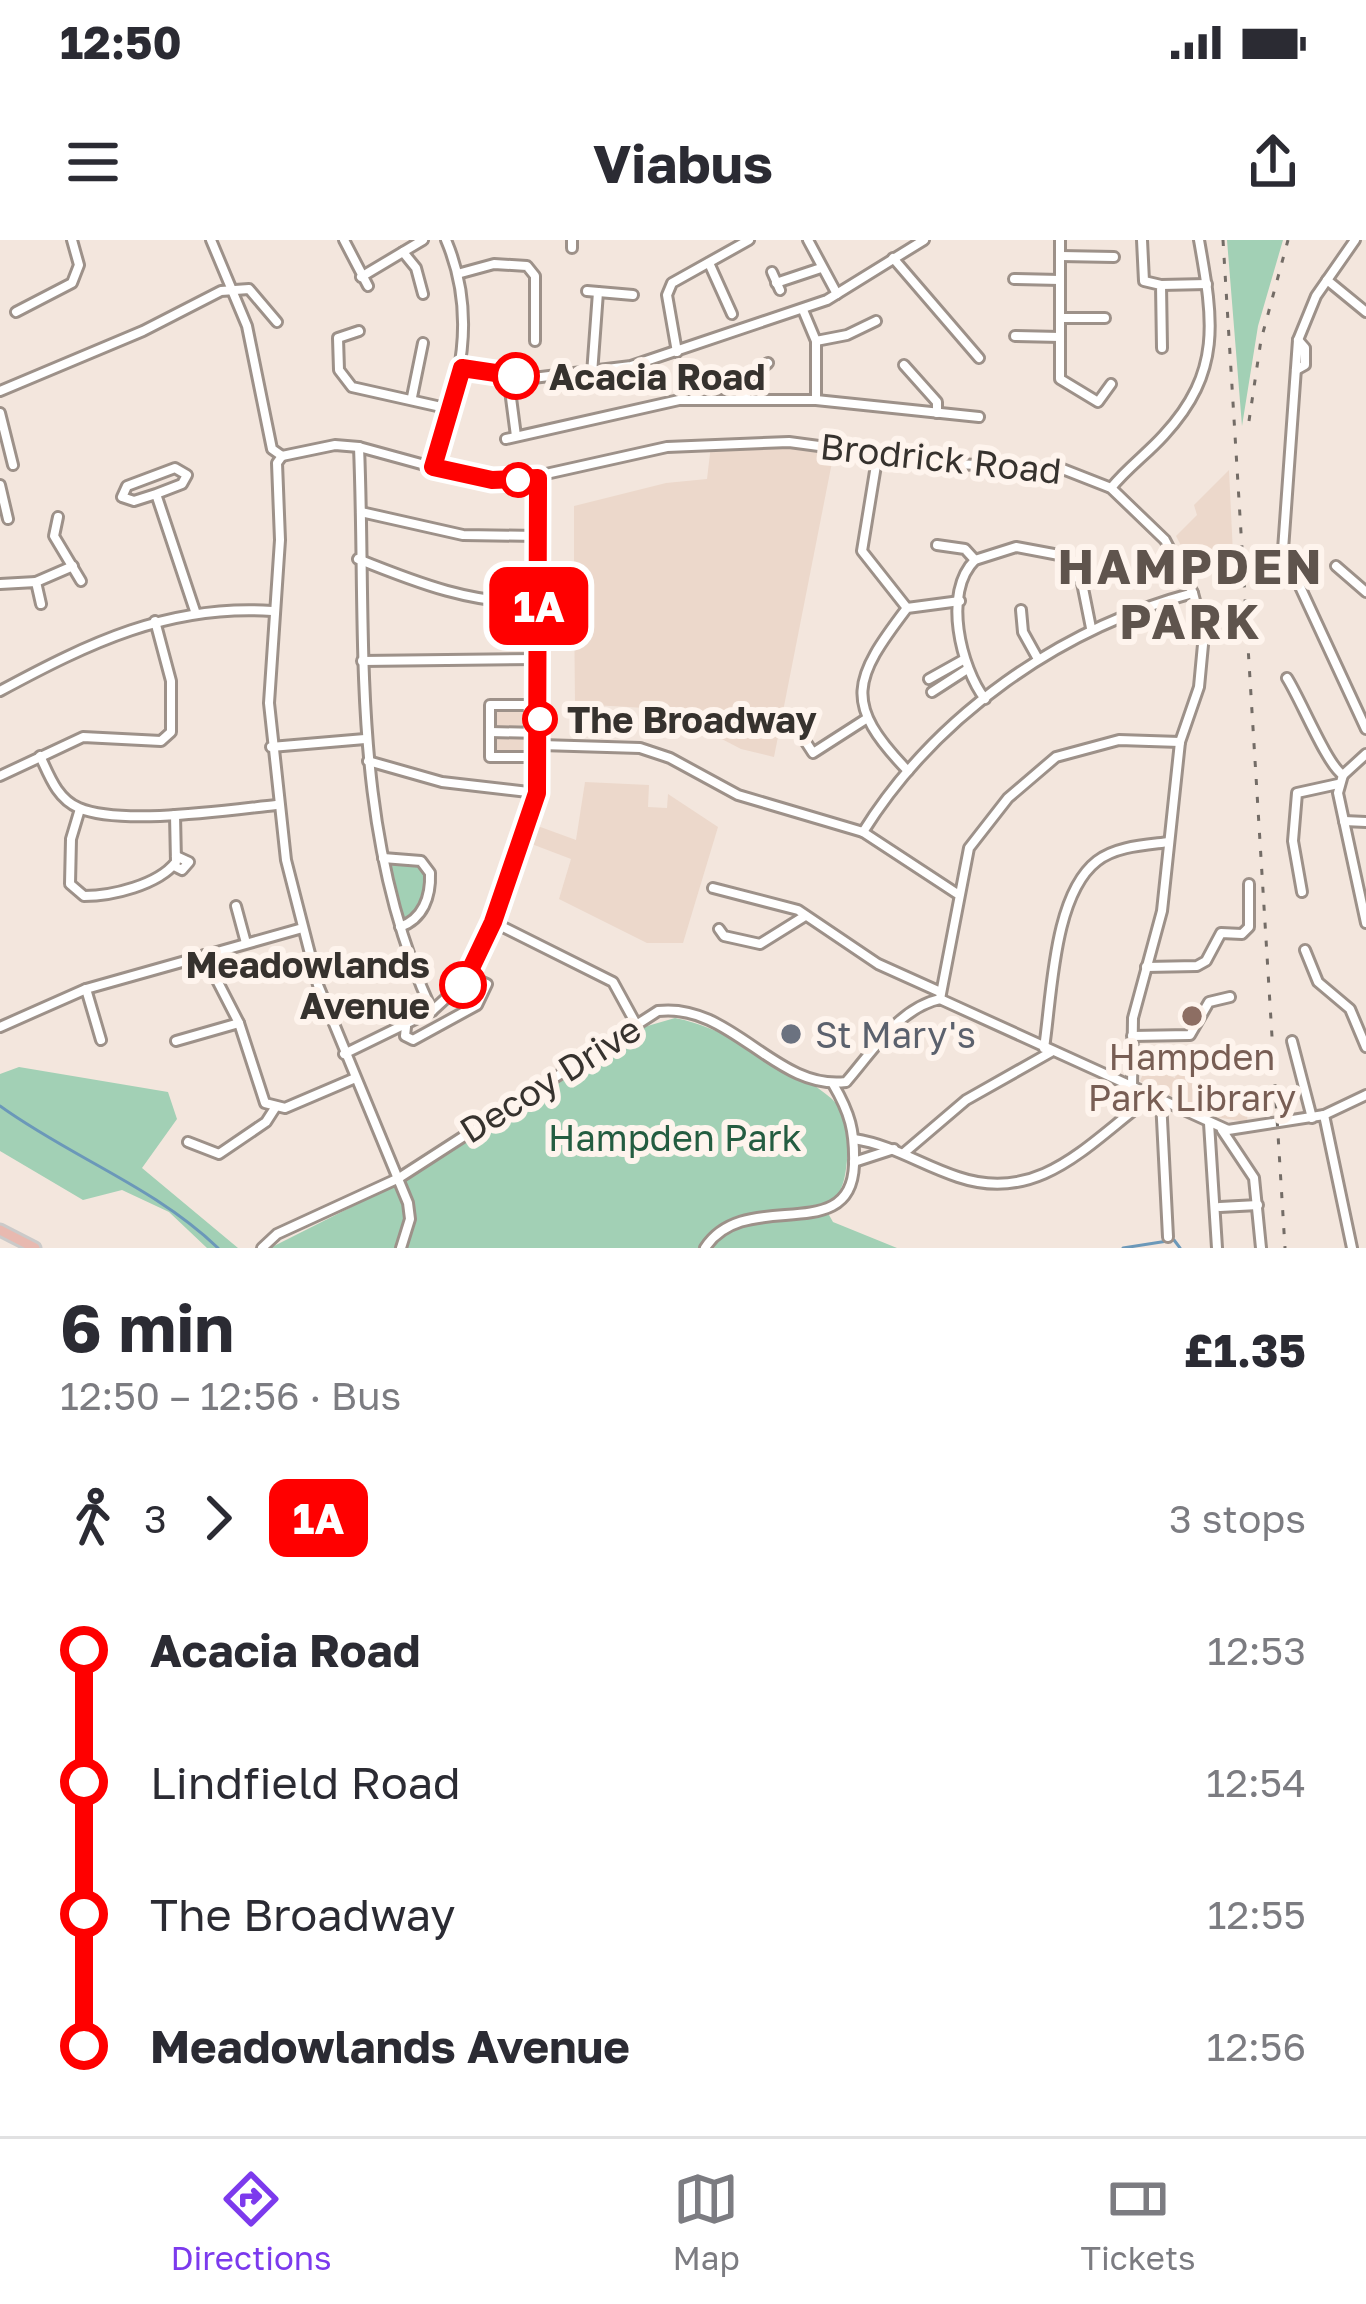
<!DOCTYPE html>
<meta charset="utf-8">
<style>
body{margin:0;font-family:"Golos Text",sans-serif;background:#f7f7f7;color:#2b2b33;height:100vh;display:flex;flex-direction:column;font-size:45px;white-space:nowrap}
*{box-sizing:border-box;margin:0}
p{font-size:39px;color:#7c7c81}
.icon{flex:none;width:66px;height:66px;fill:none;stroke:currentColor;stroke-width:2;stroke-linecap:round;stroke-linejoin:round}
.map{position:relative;height:1008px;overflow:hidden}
.side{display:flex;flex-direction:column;background:#fff;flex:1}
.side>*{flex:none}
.badge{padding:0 24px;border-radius:18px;font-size:42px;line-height:78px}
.map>.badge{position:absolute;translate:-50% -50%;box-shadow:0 0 0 6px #fff}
.legs{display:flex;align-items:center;gap:18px;height:132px;padding:0 60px;font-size:39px}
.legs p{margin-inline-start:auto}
.overview{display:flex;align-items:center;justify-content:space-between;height:204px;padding:0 60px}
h1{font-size:66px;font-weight:700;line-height:90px}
ul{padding:0 60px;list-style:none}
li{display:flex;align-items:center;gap:42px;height:132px;font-size:45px}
li i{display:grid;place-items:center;width:18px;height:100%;margin:0 15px;background:currentColor}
li i::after{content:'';width:30px;height:30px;margin:-15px;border:9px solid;border-radius:50%;background:#fff}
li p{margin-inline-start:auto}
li:first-child i{background:linear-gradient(#0000 50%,currentColor 0)}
li:last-child i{background:linear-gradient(currentColor 50%,#0000 0)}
.status{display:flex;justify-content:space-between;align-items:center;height:84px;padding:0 60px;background:#fff;direction:ltr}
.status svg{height:33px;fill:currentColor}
header{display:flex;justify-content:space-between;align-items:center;height:156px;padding:0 60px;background:#fff;font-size:54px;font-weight:700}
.dock{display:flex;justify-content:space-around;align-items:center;height:168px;border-top:3px solid #e1e1e2;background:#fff;font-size:33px;color:#7c7c81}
.dock a{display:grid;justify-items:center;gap:6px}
.dock .on{color:#7c3aed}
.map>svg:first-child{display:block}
</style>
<div class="status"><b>12:50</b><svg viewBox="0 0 49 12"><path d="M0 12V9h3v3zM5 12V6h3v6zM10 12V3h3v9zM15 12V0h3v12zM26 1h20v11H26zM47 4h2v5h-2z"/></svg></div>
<header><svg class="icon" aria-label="menu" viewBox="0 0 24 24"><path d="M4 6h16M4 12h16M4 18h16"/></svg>Viabus<svg class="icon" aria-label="share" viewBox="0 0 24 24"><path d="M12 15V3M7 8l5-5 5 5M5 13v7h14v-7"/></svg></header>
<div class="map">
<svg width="1366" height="1008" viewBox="0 0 1366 1008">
<rect width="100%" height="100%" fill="#f3e6dd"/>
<g fill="#ecd8cb">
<polygon points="711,205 835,207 774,517 741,509 664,469 575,464 574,361 555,360 555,348 574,346 574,266 666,243 707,239"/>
<polygon points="1229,230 1233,314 1189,321 1176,296 1197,275 1194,265"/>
<polygon points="534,467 535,514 492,515 491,468"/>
<polygon points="585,542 649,545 648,567 667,568 668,554 718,587 683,703 647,703 559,659 571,619 529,603 535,585 576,600"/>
<polygon points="1146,827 1175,838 1177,830 1187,830 1196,856 1248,868 1247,882 1215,877 1140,841"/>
</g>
<g fill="#a2d0b5">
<polygon points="1227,0 1283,0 1258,86 1242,186"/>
<polygon points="383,618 421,621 430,633 424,666 400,687"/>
<path d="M675,778C719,786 798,830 832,859C849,874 850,900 847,920C845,941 842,955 825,968L833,982L897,1008H270L401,942L637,789Z"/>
<polygon points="19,827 168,852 177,879 142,928 238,1008 207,1008 169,972 122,950 83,960 0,911 0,834"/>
</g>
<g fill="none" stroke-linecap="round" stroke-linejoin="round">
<g stroke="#6b98b9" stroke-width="3">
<path d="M0,866C72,918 153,946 218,1008"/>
<polyline points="1123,1008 1174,1000 1180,1008"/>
</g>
<defs>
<g id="minor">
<polyline points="211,0 247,86 272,209 282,216"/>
<polyline points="344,0 368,46"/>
<polyline points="808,0 837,54"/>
<polyline points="1060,0 1060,139 1098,162 1111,144"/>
<polyline points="1142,0 1144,41 1161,45 1162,108"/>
<polyline points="1355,0 1316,56 1298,100 1283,310 1366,489"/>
<polyline points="572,8 572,0"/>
<polyline points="403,12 416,28 423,54"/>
<polyline points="1061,16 1114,17"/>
<polyline points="893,18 979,118"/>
<polyline points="709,23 732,74"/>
<polyline points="772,32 780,50"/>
<polyline points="461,33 494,24 527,26 535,36 535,101"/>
<polyline points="361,37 423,0"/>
<polyline points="1014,39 1060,40"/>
<polyline points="1327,40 1366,72"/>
<polyline points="776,43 821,28"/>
<polyline points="1161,45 1207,44"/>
<polyline points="587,51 633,55"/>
<polyline points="803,70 816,101 816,160"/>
<polyline points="16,72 72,43 79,25 72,0"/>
<polyline points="1060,78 1105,78"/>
<polyline points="359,91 338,98 339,130 352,147 450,169"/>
<polyline points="1015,96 1060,97"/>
<polyline points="816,101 847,95 876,81"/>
<polyline points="677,112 667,55 672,43 749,0"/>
<polyline points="904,125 937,162 937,173"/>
<polyline points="462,128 533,138 631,126 827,60 924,0"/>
<polyline points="1296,130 1305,125 1305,108 1298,100"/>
<polyline points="592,134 598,52"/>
<polyline points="508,135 516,196"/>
<polyline points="0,151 143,91 221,51 249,49 277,82"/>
<polyline points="412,157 423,103"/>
<polyline points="746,159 746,141 768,123"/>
<polyline points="0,173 13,225"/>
<polyline points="506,199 679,160 816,160 979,177"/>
<path d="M359,207C367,401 348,588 432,771"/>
<polyline points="878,213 862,311 907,368"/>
<polyline points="282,216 335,205 359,207 465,236 519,240 667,207 789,202 953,224 1060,228 1111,248 1165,300 1193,353 1204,394 1199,447 1180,502 1162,671 1133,778 1132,847"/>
<polyline points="282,216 277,223 280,300 269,463 286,620 318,745 408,963 410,979 401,1008"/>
<path d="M433,227C457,148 480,80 446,0"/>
<polyline points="0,245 8,279"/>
<path d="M1111,248C1127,228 1147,214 1164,195C1223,131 1213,79 1199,0"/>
<polyline points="156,254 182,244 187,235 175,228 127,246 122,257 134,261 156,254 195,371"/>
<polyline points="361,272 463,295 538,296"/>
<polyline points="58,277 54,296 81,341"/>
<polyline points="937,305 965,309 975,320"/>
<path d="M358,319C420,344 472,364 539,363"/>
<polyline points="1336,326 1366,352"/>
<polyline points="36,342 73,326"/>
<polyline points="0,344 36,342 41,364"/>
<polyline points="1021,370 1023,392 1038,419"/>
<polyline points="362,421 540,419"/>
<path d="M1287,438C1301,460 1327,525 1343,535"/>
<polyline points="929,439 963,420"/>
<path d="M0,451C89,403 169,364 272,371"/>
<polyline points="932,452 966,430"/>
<path d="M985,459C961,428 942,352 975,320L1016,307L1059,315L1082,343L1091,388"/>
<polyline points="540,465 490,465 490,517 540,517"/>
<polyline points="798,490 813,513 866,479"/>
<polyline points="490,492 541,493"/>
<polyline points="541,505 640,508 670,518 738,555 863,592 956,653"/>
<polyline points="271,507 365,499"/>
<path d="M40,516C49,535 57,559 79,568C122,586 228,570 276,565"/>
<polyline points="368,521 442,542 537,553"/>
<path d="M908,531C842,463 853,439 907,368L960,361"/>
<polyline points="1343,535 1338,553 1366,683"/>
<polyline points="1343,535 1366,514"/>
<polyline points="0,536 83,497 161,501 171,492 171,441 155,381"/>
<path d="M80,569L71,599L70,644L84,656C112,656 158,645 176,622L175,575"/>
<polyline points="1344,581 1366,582"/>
<path d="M863,592C936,475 1061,388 1193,353"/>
<path d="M383,618L421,621L430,633C431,657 423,679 400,687"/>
<polyline points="174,626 182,630 189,622 176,616"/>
<polyline points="713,648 798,670 878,724 938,751"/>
<polyline points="1302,652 1293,601 1297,553 1338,544"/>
<polyline points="236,666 246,703"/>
<polyline points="493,682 613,742 636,784"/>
<polyline points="719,689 724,696 760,704 805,676"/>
<polyline points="1305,710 1318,742 1350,769 1366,807"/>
<polyline points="204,715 239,783 265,863 285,868 353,839"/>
<polyline points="1146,727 1197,726 1206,721 1221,693 1242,694 1249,687 1249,644"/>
<polyline points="86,749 101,800"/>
<polyline points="940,759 969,608 1008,558 1056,517 1119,500 1180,502"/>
<polyline points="0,787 86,749 299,689"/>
<polyline points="406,787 405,796 413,800 477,765 487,744 470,736"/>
<polyline points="1132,796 1190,795 1209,762 1230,757"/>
<polyline points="176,801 239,783"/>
<polyline points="1292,801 1312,878"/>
<path d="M1044,808C1052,756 1053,655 1097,621C1116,606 1146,605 1169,602"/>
<polyline points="344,814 432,771 470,736 530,579 541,505 538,238"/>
<polyline points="1161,860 1168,997"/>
<polyline points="1324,875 1352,1008"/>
<polyline points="1209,883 1217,1008"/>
<polyline points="1222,890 1254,938 1261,1008"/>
<path d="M854,899C893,905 921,925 958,937C1041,965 1090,901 1151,857"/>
<polyline points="188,902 219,914 266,882 275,868"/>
<polyline points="905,912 966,860 1051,812"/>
<polyline points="854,922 894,909"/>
<polyline points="1220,967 1258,965"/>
<path d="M262,1008L277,994L399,938L658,771C731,762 776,851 846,842C873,811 899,768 940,759L1228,890L1324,875L1366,855"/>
<path d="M705,1008C745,946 851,1008 854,925C855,891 850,873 833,844"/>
</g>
<polyline id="major" points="0,990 35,1008"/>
</defs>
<use href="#minor" stroke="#9d9189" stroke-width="14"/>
<use href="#major" stroke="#cbcac9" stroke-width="15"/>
<use href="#minor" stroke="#fff" stroke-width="8"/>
<use href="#major" stroke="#e8b9b0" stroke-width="9"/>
<g stroke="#736c66" stroke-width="3" stroke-dasharray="6 12" stroke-linecap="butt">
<polyline points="1223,0 1285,1008"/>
<polyline points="1249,181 1261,100 1288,0"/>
</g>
</g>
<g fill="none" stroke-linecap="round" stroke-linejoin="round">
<defs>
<polyline id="line-1" points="463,745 493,682 537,553 538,247 538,238 492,240 433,227 462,128 516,136"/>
</defs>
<use href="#line-1" stroke="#fff" stroke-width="27"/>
<use href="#line-1" stroke="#f00" stroke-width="18"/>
</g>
<g fill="#fff" stroke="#f00" stroke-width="6">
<circle cx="516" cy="136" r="21"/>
<circle cx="518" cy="240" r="15"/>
<circle cx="540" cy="479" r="15"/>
<circle cx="463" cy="745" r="21"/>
</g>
<circle fill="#8d6e63" stroke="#fef4ed" stroke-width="4.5" cx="1192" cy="776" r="12"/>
<circle fill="#6b7280" stroke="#fef4ed" stroke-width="4.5" cx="791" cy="794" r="12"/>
<g text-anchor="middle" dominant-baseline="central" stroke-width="12" stroke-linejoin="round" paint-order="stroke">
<g font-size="36" font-weight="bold" fill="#36322e" stroke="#fef4ed" text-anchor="start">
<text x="549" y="136">Acacia Road</text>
<text x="567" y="479">The Broadway</text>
<text x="430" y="724" text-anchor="end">Meadowlands<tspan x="430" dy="41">Avenue</tspan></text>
</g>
<g font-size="36" fill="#36322e" stroke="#fef4ed">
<text transform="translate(941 218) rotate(6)">Brodrick Road</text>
<text transform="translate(550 839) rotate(-32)">Decoy Drive</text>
</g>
<g font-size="36" fill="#5b616d" stroke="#fef4ed" text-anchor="start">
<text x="815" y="794">St Mary's</text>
</g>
<g font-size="36" fill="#785e54" stroke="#fef4ed">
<text x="1192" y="816">Hampden<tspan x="1192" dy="41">Park Library</tspan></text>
</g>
<g font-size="36" fill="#245d41" stroke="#fef4ed">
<text x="675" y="897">Hampden Park</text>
</g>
<g font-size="48" font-weight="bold" letter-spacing="3" fill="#5f544d" stroke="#fef4ed">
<text x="1191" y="326">HAMPDEN<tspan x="1191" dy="55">PARK</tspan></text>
</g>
</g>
</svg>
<b class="badge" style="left:539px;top:366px;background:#f00;color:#fff">1A</b>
</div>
<section class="side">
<div class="overview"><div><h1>6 min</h1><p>12:50 – 12:56 · Bus</p></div><b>£1.35</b></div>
<div class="legs"><svg class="icon" aria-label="walk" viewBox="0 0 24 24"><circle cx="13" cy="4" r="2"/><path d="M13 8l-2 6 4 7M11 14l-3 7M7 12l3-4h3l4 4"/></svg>3<svg class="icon" aria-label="forward" viewBox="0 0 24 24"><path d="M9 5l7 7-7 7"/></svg><b class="badge" style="background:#f00;color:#fff">1A</b><p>3 stops</p></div>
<ul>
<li><i style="color:#f00"></i><b>Acacia Road</b><p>12:53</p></li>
<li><i style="color:#f00"></i><span>Lindfield Road</span><p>12:54</p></li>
<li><i style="color:#f00"></i><span>The Broadway</span><p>12:55</p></li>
<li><i style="color:#f00"></i><b>Meadowlands Avenue</b><p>12:56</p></li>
</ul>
</section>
<nav class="dock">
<a class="on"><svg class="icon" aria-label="directions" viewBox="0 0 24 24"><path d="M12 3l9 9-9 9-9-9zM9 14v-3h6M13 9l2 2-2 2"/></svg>Directions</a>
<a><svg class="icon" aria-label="map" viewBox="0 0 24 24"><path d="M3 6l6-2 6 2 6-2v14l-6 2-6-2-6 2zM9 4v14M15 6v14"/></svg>Map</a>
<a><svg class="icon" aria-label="tickets" viewBox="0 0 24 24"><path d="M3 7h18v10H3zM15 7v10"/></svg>Tickets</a>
</nav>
